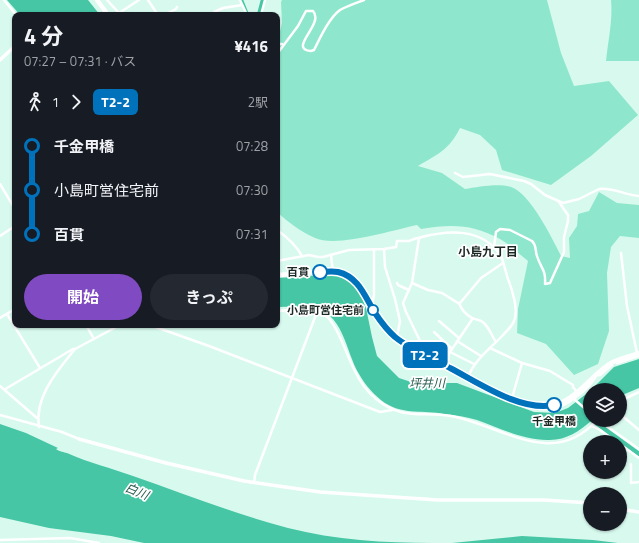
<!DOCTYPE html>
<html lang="ja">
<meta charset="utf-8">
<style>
body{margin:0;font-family:"Titillium Web","Noto Sans JP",sans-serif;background:#242831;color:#f1f3f6;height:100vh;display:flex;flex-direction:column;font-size:15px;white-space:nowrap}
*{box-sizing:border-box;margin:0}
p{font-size:13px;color:#9ea1a6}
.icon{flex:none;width:22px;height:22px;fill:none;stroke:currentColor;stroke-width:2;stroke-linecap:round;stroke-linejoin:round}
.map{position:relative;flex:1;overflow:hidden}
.side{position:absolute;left:12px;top:12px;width:268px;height:316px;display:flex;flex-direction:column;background:#171b24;border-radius:8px;box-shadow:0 1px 3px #0004}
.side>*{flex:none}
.badge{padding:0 8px;border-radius:6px;font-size:14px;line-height:26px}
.tools{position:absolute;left:583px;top:383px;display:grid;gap:8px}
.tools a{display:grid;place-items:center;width:44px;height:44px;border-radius:50%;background:#171b24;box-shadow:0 1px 3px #0004;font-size:20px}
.map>.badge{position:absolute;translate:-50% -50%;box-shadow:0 0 0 2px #fff}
.legs{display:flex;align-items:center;gap:6px;height:44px;padding:0 12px;font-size:13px}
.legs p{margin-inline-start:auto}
.summary{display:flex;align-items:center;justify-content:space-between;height:68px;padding:0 12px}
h1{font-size:22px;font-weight:700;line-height:30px}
.cta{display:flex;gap:8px;margin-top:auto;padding:8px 12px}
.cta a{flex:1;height:46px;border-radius:24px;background:#804bc2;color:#fff;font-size:16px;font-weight:700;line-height:46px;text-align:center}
.cta a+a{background:#242831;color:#f1f3f6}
ul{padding:0 12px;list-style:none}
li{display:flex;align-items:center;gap:14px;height:44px;font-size:15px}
li i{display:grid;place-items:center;width:6px;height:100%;margin:0 5px;background:currentColor}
li i::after{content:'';width:10px;height:10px;margin:-5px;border:3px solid;border-radius:50%;background:#171b24}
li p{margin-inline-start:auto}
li:first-child i{background:linear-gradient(#0000 50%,currentColor 0)}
li:last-child i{background:linear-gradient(currentColor 50%,#0000 0)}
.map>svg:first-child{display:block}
</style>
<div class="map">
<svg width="639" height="543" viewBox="0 0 639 543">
<rect width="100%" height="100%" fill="#d8faee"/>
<g fill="#8ee7cc">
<path d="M282,0H547L561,53L574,86L609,81L638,115L591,156L551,185L502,170L496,150L480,135L460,128C449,150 438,154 418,166L442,173L465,189C478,187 498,183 511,187C530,193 552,238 561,256L570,258L569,238L577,226L578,214L589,211L599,192L617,203L639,205V238L620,236L611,247L607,273L609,331L598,364L574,375L546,344L517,333L518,309L528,261C519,254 510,245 500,239C472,224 452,224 421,229L417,225C393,230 336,248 315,238C301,232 288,222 277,212V44L282,23L281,2Z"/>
<path d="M611,0H639V61H606C608,41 613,20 611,0Z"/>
</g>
<g fill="#46c6a5">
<polygon points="7,0 88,0 100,15 20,15"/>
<path d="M323,275H338L353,282L359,290L366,308L372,337L377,356L399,378L414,383H457L534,412L555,413L568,408L590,391V420H592C580,431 566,440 550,440C524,441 500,428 477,420C467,417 455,415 444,414C424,410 404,415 385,403C375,396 365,385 359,374C345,351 344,311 310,307C300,306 288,307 277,307V278Z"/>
<polygon points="639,359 639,388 620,396 620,390 591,390 614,367"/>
<path d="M0,424L26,433L58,448L56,449C60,452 64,452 67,453C89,463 111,468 133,476C185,494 235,514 288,528C335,540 385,543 433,543H144L111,536L49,528L0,517Z"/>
<polygon points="522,536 593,540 618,543 452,543"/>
</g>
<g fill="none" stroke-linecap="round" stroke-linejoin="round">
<polyline stroke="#46c6a5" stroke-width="2.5" points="242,0 248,15"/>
<g stroke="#46c6a5" stroke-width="4.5">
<polyline points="259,15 263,0"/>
<polyline points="592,420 639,454"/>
</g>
<g stroke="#fff" stroke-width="2.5">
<polyline points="4,0 16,15"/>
<polyline points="107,0 119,13 139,0"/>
<polyline points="148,0 158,15"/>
<polyline points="240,0 247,15"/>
<polyline points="214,12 223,8 242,5"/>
<polyline points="164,15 176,9 177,7"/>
<polyline points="261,15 265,0"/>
<polyline points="277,44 282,44"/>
<path d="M277,54L298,26L306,11H313C325,24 287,49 311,51L314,50C320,38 329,18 340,10C347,6 356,3 364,0"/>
<path d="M455,173L463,177L490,174L524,181L531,184L545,195L563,203L579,199L599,189C613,187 625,195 639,196"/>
<polyline points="0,184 15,209"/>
<path d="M277,230C287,237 296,245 302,256"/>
<polyline points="0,236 15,226"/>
<polyline points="419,238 412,283 403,303 406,312 422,345 424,354"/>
<path d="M494,248L496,232L500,229L510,230L532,241C537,246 535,251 537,256C541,269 546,269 545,284L550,283L564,252V237L568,221V215L559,202"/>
<polyline points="384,249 385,267 395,299 400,321 397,337"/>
<polyline points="621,253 627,306 637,353"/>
<polyline points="331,255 333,272"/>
<path d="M277,261L309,255L318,257H323L349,250L384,249L396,247L397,241C401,241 405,241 409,241C412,240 415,238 418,238C448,230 482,227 501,256C503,260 506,273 508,279C512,289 519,311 514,321C512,326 507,331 503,335C490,349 475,359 468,377"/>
<polyline points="397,283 398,285 409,290"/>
<polyline points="412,283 428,290 442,293 458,303 460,303 481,278 503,263"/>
<path d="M459,303C461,309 467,315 472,318C476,320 480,319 484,323C490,329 491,335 496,342"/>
<polyline points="372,305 374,295 374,249"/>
<path d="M277,311C291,310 308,307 322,313C337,320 347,358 356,373C360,382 368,392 376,399C404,421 420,411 451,416C501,425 553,470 597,420"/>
<polyline points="7,314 40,368"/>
<polyline points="0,318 15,309"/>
<polyline points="439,321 459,338"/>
<polyline points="86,325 94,339"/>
<polyline points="150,325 209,346 380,412 392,410"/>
<polyline points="434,332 452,349"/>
<polyline points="457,341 481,356"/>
<polyline points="490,348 522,363 550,371 573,385 573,387 577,392"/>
<polyline points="450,352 474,364"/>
<polyline points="617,363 639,356"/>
<polyline points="442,364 473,318"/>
<polyline points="0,386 37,418"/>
<polyline points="5,390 7,388 73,349 75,349 120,325"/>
<polyline points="512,398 522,363"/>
<polyline points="574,399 590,413"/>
<polyline points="620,401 639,392"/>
<path d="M548,406L550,409C564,409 592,387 596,375H600L612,365"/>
<polyline points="620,414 639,430"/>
<polyline points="0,415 62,432 79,439"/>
<polyline points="598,420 639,449"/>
<polyline points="592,426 597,428 617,442"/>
<path d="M39,427C34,397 58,370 75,349"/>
<polyline points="620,444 639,458"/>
<polyline points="631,464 631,483 639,482"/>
<polyline points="254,483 255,475 317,312"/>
<polyline points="0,540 70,538 99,543"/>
</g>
<g stroke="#fff" stroke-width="3.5">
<polyline points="0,60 15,46"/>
<polyline points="79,439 166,463 244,481 320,492 438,500 544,500 590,503"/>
<polyline points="620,509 639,512"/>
</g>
<g stroke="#fff" stroke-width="4.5">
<polyline points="97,0 108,15"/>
<path d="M277,275C293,275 329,268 343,274C366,284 371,312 388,330C404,348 430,358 452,369C465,376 478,385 491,391C507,399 535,408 552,405C576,402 593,372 613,362C621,358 631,356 639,353"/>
</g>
</g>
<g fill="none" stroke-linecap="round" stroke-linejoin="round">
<defs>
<path id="line-1" d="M320,272C325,272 332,271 338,272C359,277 365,297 375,313C381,322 387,330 395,337C411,350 432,358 450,368C479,383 521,412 554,405"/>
</defs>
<use href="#line-1" stroke="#fff" stroke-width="9"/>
<use href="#line-1" stroke="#0072bc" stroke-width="6"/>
</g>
<g fill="#fff" stroke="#0072bc" stroke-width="2">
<circle cx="320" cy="272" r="7"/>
<circle cx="373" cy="310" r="5"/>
<circle cx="554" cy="405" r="7"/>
</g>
<g text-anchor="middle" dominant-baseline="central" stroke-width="3.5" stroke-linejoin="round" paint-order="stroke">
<g font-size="11" font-weight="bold" fill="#1b2824" stroke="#fff" text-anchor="end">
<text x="309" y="272">百貫</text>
<text x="364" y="310">小島町営住宅前</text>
<text x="554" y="421" text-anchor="middle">千金甲橋</text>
</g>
<g font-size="12" font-weight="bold" fill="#1b2824" stroke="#fff">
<text x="488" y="251">小島九丁目</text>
</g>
<g font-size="12" font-style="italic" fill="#25594b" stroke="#fff">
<text transform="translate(427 383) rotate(-1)">坪井川</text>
<text transform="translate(137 491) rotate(22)">白川</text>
</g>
</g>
</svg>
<div class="tools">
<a><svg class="icon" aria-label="layers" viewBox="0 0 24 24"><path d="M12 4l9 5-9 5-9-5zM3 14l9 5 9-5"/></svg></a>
<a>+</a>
<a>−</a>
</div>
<b class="badge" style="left:425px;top:355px;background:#0072bc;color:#fff">T2-2</b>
<section class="side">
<div class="summary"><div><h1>4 分</h1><p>07:27 – 07:31 · バス</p></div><b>¥416</b></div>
<div class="legs"><svg class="icon" aria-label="walk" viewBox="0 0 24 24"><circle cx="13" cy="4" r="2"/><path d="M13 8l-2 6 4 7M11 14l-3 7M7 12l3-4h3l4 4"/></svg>1<svg class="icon" aria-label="forward" viewBox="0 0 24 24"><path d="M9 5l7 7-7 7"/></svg><b class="badge" style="background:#0072bc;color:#fff">T2-2</b><p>2駅</p></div>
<ul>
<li><i style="color:#0072bc"></i><b>千金甲橋</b><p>07:28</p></li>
<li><i style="color:#0072bc"></i><span>小島町営住宅前</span><p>07:30</p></li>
<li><i style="color:#0072bc"></i><b>百貫</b><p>07:31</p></li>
</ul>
<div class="cta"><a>開始</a><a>きっぷ</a></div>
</section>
</div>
